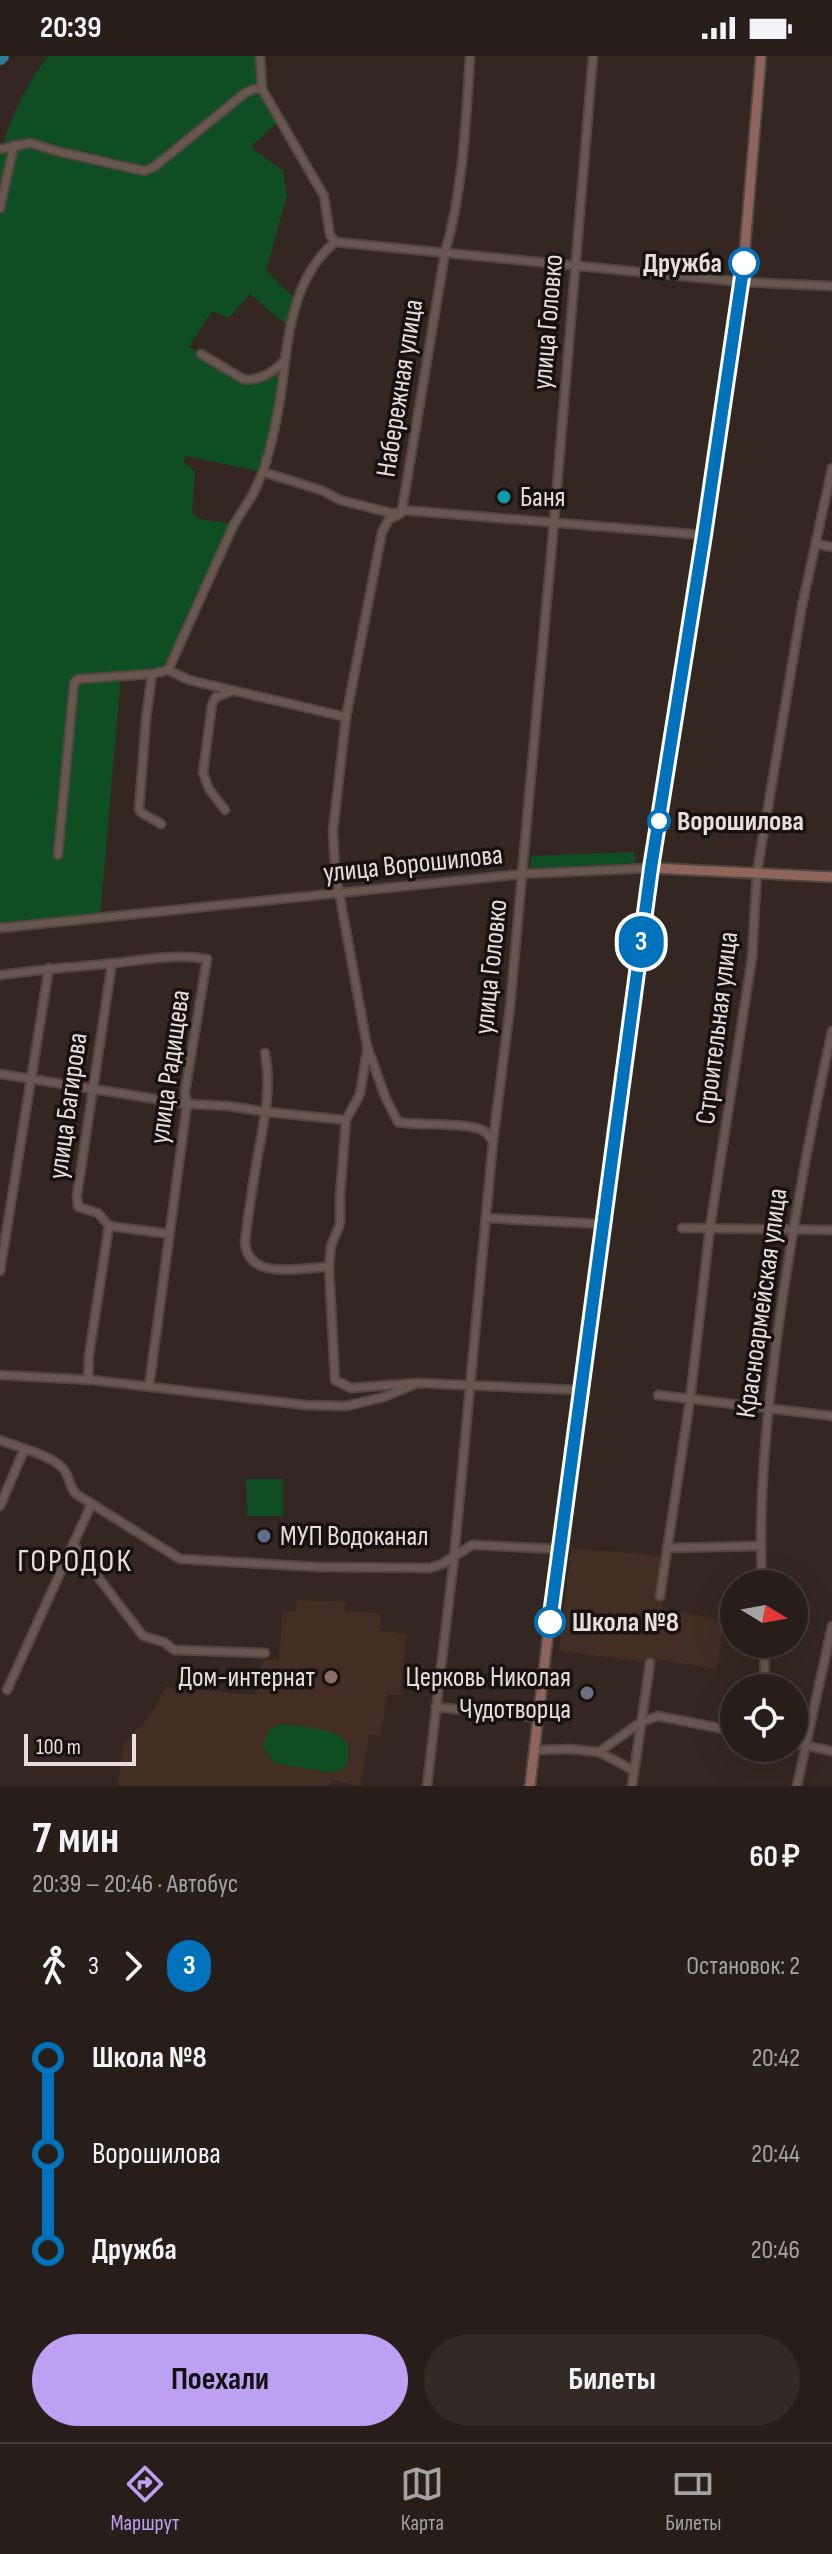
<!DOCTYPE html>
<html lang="ru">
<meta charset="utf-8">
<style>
body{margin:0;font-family:"Sofia Sans Condensed",sans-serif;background:#332a26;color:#f1f3f6;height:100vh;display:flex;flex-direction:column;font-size:30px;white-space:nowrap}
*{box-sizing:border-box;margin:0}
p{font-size:26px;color:#a4a2a2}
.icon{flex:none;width:44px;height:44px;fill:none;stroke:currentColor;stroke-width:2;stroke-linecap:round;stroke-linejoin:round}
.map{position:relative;height:1730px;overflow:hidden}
.panel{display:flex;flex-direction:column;background:#271d19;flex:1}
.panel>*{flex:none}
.badge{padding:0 16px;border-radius:26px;font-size:28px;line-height:52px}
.needle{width:52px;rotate:101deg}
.controls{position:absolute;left:720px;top:1514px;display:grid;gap:16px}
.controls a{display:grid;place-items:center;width:88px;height:88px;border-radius:50%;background:#271d19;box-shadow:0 8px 32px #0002,0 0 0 2px #433b38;font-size:40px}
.scale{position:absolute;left:24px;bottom:20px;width:112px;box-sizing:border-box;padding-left:8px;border:4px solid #e7ddda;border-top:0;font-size:22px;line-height:28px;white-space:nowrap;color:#e7ddda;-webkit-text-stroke:6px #17110f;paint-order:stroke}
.map>.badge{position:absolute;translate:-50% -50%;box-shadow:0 0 0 4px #fff}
.legs{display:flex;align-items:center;gap:12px;height:88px;padding:0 32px;font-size:26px}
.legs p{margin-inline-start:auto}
.head{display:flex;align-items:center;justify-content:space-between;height:136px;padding:0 32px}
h1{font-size:44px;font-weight:700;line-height:60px}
.button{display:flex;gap:16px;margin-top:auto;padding:16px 32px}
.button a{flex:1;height:92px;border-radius:48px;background:#bca0f2;color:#111;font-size:32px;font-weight:700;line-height:92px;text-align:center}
.button a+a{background:#332a26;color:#f1f3f6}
ul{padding:0 32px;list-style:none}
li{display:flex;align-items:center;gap:28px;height:96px;font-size:30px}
li i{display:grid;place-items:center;width:12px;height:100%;margin:0 10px;background:currentColor}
li i::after{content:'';width:20px;height:20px;margin:-10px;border:6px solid;border-radius:50%;background:#271d19}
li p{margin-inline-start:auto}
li:first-child i{background:linear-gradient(#0000 50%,currentColor 0)}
li:last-child i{background:linear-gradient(currentColor 50%,#0000 0)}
.status{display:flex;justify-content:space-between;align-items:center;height:56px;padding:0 40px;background:#271d19;direction:ltr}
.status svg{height:22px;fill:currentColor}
.menu{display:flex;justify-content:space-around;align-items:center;height:112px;border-top:2px solid #433b38;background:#271d19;font-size:22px;color:#a4a2a2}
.menu a{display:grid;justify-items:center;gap:4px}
.menu .active{color:#bca0f2}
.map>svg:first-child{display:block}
</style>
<div class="status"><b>20:39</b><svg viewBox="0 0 49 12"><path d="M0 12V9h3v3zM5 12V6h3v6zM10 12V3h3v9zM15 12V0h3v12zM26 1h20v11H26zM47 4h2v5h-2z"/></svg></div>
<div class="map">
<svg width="832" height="1730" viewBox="0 0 832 1730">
<rect width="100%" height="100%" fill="#342721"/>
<g fill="#422e25">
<polygon points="571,1493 634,1497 670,1502 662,1553 724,1564 717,1613 662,1604 650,1607 559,1595"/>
<polygon points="297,1544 345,1546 345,1555 381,1557 380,1575 407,1578 400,1639 387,1638 381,1680 369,1679 361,1730 332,1724 329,1730 118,1730 123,1689 151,1658 166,1631 255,1639 263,1603 279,1604 283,1555 296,1555"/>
</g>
<g fill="#0e4e22">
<path d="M48,0H260L262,33L281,63L251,91L283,115L287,139L266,215L298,245L290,268L283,266L250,238L229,262L212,255L189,291L251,324L284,305L281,332L263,416L185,400L184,406L195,416L192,457L199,463L234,468L168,614L121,620L100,862L0,872V101C7,68 27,26 48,0Z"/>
<polygon points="634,796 635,807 531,812 531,800"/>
<polygon points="246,1423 283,1423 283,1460 247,1460"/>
<path d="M281,1668C306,1672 365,1670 345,1711L333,1717L275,1707L264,1692C265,1678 268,1674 281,1668Z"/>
</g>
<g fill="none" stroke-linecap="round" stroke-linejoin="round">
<polyline stroke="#2e7f9c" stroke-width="14" points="0,2 2,0"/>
<defs>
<g id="minor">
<polyline points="260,0 262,33"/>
<path d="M470,0C466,66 463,134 445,197L402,454L401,457L389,463L382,476L346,661L333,775L335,814L367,990L386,1043L398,1066C418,1070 470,1066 484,1075C488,1077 490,1082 493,1085"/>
<polyline points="2,93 30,87 56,95 144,115 154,111 245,37 254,33 262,33 324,140 330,179 335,186"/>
<polyline points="0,152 14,89"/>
<polyline points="335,186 742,226 832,230"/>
<path d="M335,186C293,221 288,279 282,330C278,359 272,388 263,416L321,434L340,444L391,457H400"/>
<path d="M201,298L243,323C258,326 274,316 284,305"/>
<polyline points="263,416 253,438 234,468 168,614 189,624 346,661"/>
<polyline points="402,454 704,479"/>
<polyline points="816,488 832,491"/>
<path d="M152,618L146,663L139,754C145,761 153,762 161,768"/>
<polyline points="225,754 209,733 203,717 212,648 216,641 232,635"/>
<polyline points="58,799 74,627 78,623 152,618 168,614"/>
<polyline points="0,872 522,818 651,812"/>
<path d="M0,919C36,914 71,911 106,908C140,905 174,897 207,903L185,1036L187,1048L149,1331"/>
<polyline points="367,995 360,1038 346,1064 340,1140 340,1168 331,1190 329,1211 335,1324 351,1332 417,1327 579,1334"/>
<path d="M265,997C273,1037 261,1077 255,1116C251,1139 248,1162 245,1185C247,1226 300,1211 329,1211"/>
<polyline points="0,1018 187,1048 228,1050 267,1056 346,1064"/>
<polyline points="486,1162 603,1168"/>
<polyline points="109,1170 170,1178"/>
<polyline points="682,1172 832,1174"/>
<polyline points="0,1215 49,912"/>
<polyline points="0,1319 92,1324 305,1349 346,1350 384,1341 413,1329"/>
<polyline points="88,1324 89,1299 109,1170 98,1157 78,1151 77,1139 112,907"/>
<polyline points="658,1339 832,1360"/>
<path d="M0,1384C17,1391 56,1400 65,1415C70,1423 69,1430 76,1438L180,1503L319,1511L430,1512L442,1508L472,1489L558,1493"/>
<polyline points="0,1450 24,1394"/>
<polyline points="73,1488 143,1580 164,1586 174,1594 265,1597"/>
<polyline points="667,1492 760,1490"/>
<path d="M762,1528C758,1443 767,1358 778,1274C792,1173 810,1074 832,975"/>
<polyline points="660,1540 690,1344 710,1171 752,902 757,816 802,550 832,412"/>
<polyline points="764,1588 765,1632"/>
<polyline points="7,1634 91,1449"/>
<polyline points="436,1651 539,1662"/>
<polyline points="794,1687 832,1695"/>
<polyline points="535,1694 571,1693 599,1696 641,1666 658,1660 734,1675"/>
<polyline points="599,1696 633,1714"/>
<polyline points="427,1730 454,1502 493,1085 510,951 554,466 593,0"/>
<polyline points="632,1730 650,1607"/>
<polyline points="797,1730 832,1570"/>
</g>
<g id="secondary">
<polyline points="651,812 832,821"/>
<polyline points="530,1730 559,1487 651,812 742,226 761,0"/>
</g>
</defs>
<use href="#minor" stroke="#514540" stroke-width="11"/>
<use href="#secondary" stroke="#514540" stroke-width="13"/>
<use href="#minor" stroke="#675750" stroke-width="7"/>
<use href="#secondary" stroke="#8f645a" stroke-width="9"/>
</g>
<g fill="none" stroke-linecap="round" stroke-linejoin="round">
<defs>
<polyline id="line-1" points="550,1566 651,812 704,479 744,207"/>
</defs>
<use href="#line-1" stroke="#fff" stroke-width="18"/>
<use href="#line-1" stroke="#0072bc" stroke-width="12"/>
</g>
<g fill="#fff" stroke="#0072bc" stroke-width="4">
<circle cx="744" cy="207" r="14"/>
<circle cx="659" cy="765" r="10"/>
<circle cx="550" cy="1566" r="14"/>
</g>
<circle fill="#0f9aa8" stroke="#17110f" stroke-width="3" cx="504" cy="441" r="8"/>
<circle fill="#5c6f8a" stroke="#17110f" stroke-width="3" cx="264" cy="1480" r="8"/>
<circle fill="#8d6e63" stroke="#17110f" stroke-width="3" cx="331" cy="1621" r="8"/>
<circle fill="#6b7280" stroke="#17110f" stroke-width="3" cx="587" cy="1637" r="8"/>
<g text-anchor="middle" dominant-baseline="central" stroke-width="7" stroke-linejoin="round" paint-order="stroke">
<g font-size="28" font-weight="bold" fill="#e7ddda" stroke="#17110f" text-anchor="start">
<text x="722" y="207" text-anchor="end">Дружба</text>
<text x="677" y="765">Ворошилова</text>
<text x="572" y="1566">Школа №8</text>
</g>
<g font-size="28" fill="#e7ddda" stroke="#17110f">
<text transform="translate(548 266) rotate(-85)">улица Головко</text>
<text transform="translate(400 332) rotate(-81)">Набережная улица</text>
<text transform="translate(413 808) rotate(-6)">улица Ворошилова</text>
<text transform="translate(491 911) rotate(-84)">улица Головко</text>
<text transform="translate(717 972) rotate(-83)">Строительная улица</text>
<text transform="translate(170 1011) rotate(-82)">улица Радищева</text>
<text transform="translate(68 1050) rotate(-82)">улица Багирова</text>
<text transform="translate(762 1247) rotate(-82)">Красноармейская улица</text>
</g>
<g font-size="28" fill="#e7ddda" stroke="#17110f" text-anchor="start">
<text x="520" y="441">Баня</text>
<text x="280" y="1480">МУП Водоканал</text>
<text x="315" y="1621" text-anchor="end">Дом-интернат</text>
<text x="571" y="1621" text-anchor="end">Церковь Николая<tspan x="571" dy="32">Чудотворца</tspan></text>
</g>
<g font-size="32" letter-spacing="2" fill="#e7ddda" stroke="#17110f">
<text x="75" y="1505">ГОРОДОК</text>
</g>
</g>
</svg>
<div class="controls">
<a><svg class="needle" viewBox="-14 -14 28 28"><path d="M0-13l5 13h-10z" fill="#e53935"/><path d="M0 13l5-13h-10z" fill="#a4a2a2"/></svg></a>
<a><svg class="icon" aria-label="locate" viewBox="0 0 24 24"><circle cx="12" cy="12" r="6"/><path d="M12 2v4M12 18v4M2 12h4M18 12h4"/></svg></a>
</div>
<div class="scale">100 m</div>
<b class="badge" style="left:641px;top:886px;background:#0072bc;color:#fff">3</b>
</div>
<section class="panel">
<div class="head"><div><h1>7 мин</h1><p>20:39 – 20:46 · Автобус</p></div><b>60 ₽</b></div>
<div class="legs"><svg class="icon" aria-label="walk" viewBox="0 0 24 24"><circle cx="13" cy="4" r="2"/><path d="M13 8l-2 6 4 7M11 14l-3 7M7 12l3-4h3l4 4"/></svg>3<svg class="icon" aria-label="forward" viewBox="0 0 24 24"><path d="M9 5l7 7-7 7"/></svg><b class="badge" style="background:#0072bc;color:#fff">3</b><p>Остановок: 2</p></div>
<ul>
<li><i style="color:#0072bc"></i><b>Школа №8</b><p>20:42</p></li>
<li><i style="color:#0072bc"></i><span>Ворошилова</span><p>20:44</p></li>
<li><i style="color:#0072bc"></i><b>Дружба</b><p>20:46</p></li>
</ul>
<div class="button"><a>Поехали</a><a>Билеты</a></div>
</section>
<nav class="menu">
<a class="active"><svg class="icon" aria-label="directions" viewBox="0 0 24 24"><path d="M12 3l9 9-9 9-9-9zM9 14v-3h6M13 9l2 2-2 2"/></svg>Маршрут</a>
<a><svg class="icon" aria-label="map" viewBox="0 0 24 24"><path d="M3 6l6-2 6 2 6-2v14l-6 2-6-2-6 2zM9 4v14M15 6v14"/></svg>Карта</a>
<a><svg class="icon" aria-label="tickets" viewBox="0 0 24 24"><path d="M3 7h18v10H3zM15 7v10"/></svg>Билеты</a>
</nav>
